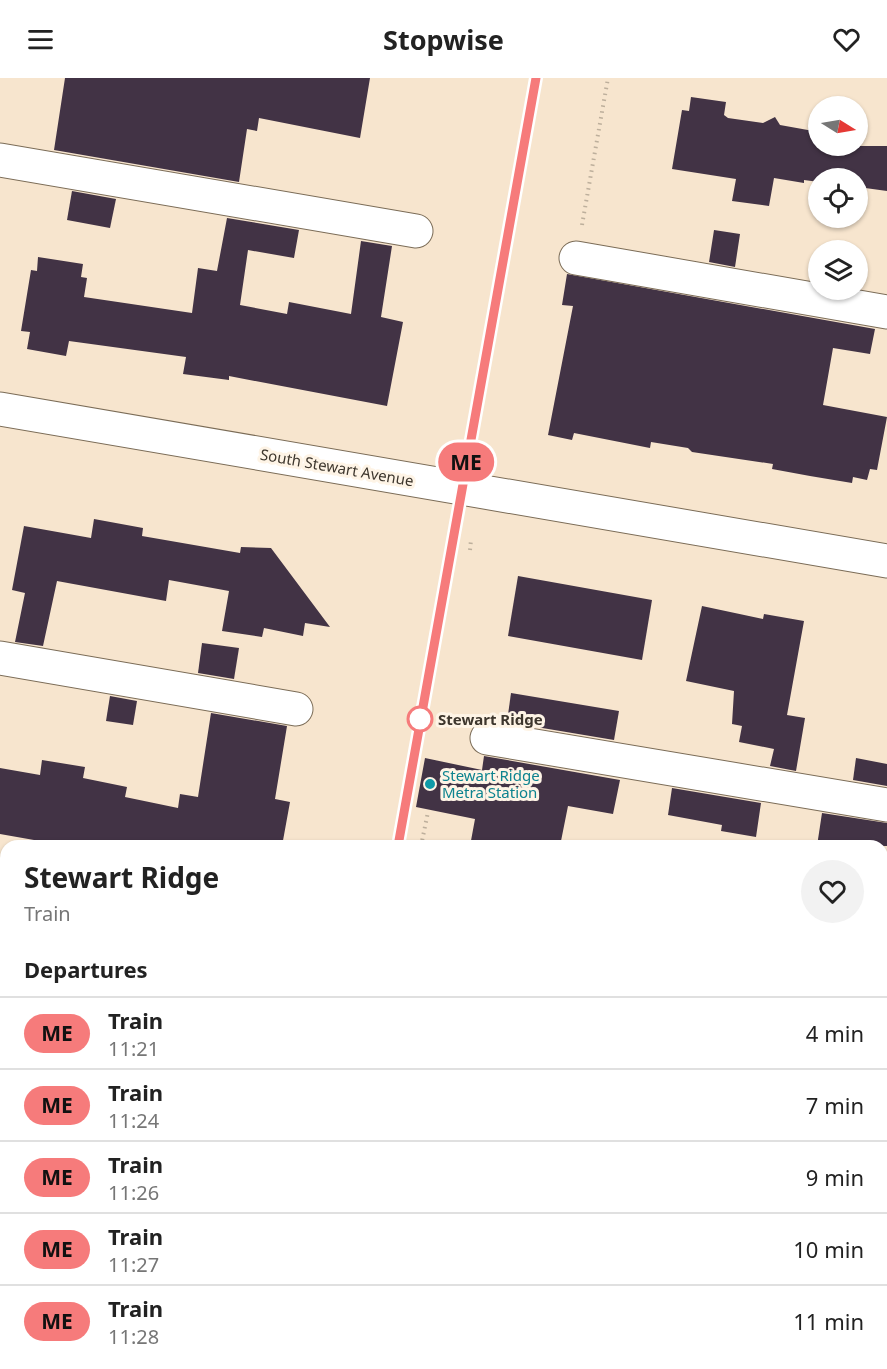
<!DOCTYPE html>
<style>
body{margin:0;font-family:"Noto Sans",sans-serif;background:#f2f2f2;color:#222;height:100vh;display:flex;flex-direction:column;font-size:22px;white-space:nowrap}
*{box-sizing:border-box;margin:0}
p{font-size:20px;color:#767676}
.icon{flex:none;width:33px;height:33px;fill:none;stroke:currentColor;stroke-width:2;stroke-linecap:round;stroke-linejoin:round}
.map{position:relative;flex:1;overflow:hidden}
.sheet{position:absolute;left:0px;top:762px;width:888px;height:530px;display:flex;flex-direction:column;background:#fff;border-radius:18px 18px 0 0;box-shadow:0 2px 4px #0004}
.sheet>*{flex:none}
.badge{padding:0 12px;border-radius:20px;font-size:21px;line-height:39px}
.needle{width:39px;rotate:101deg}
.controls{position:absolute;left:808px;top:18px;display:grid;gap:12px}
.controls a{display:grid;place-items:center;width:60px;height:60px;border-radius:50%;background:#fff;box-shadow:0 2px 4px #0004;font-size:30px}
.map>.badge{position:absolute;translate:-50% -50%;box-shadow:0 0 0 3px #fff}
h2{padding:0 24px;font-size:22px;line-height:54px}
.round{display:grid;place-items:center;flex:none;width:63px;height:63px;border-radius:32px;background:#f2f2f2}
.overview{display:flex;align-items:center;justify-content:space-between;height:102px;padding:0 24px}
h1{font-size:28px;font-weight:700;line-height:45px}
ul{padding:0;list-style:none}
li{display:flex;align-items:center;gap:18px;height:72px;padding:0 24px;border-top:2px solid #e0e0e0}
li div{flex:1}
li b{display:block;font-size:22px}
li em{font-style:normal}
li .badge{min-width:66px;font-weight:700;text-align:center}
header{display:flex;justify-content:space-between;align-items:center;height:78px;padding:0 24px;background:#fff;font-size:27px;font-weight:700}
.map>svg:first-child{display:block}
</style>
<header><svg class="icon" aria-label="menu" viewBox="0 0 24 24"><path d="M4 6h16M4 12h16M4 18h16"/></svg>Stopwise<svg class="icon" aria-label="heart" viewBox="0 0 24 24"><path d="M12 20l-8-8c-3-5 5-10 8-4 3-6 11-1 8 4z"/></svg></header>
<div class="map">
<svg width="887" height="1291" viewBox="0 0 887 1291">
<rect width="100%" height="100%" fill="#f7e5ce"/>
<g fill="#423345">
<polygon points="65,0 370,0 360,60 259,40 257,53 247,51 239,104 54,72"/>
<polygon points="691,19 726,24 724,37 728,40 763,45 775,39 780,47 819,54 819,68 887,68 887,113 858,109 858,100 819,100 819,104 804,102 804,105 774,100 769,128 732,123 736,101 672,91 682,32 689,33"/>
<polygon points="72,113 116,121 110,150 67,142"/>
<polygon points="227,140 299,152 294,180 248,172 240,227 287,236 289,224 351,236 361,163 392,168 381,239 403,244 387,328 229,298 229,302 183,296 186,279 69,263 66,278 27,271 30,254 21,253 31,192 37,193 38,179 83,186 81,199 87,200 84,219 192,235 198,190 217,193"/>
<polygon points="714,152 740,156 735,189 709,184"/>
<polygon points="567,196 875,251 870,276 833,270 823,327 887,339 877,392 870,391 867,402 853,399 852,405 810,398 772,391 773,386 692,374 688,370 651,364 650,370 574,355 572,362 548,357 573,228 562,227"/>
<polygon points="94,441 143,450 142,458 240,475 241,469 271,470 330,549 305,545 303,558 264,550 262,559 222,553 229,513 169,502 166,523 57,503 43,568 15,564 25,515 12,512 24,448 91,460"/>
<polygon points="518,498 652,522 642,582 508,558"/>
<polygon points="702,528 763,541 764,536 804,543 787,637 805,640 796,693 770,688 774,671 739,664 742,648 732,646 734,613 686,603"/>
<polygon points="202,565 239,570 234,601 198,595"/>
<polygon points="511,615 619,633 614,662 507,644"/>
<polygon points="110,618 137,623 133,647 106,643"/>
<polygon points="211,635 287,648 275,721 290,724 282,768 68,768 0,756 0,690 40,697 42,682 85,689 83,700 127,709 125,719 178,730 180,716 198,719"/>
<polygon points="484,678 620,702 613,736 568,728 560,768 470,768 475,741 416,729 425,680 482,692"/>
<polygon points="856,680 887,686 887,708 853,702"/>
<polygon points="672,710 761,725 756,759 721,753 722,747 668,737"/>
<polygon points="822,735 887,745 887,768 817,768"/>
</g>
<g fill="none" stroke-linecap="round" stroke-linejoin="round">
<defs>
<g id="minor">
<polyline points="0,82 416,153"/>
<polyline points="576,180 887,234"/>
<polyline points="0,331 887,483"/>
<polyline points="0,580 296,631"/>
<polyline points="487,660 887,727"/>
<polyline points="0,826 6,827"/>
<polyline points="882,978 887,979"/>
<polyline points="0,1074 6,1075"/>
<polyline points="882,1216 887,1217"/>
</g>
</defs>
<use href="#minor" stroke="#7b6c57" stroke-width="35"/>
<g stroke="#bdaf9c" stroke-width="4" stroke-dasharray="1.5 4.5" stroke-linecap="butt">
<polyline points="582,147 608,0"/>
<polyline points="470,472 471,462"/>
<polyline points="421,768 428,734"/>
</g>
<use href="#minor" stroke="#fff" stroke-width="33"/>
<g stroke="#8e8273" stroke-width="4.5" stroke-dasharray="12 6" stroke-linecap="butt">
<polyline points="398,768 536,0"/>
<polyline points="305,1291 306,1286"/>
</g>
</g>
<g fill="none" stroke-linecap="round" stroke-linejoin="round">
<defs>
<polyline id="line" points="398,768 536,0"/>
</defs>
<use href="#line" stroke="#fff" stroke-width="14"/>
<use href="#line" stroke="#f67b7b" stroke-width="9"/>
</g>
<circle fill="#fff" stroke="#f67b7b" stroke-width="3" cx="420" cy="641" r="12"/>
<circle fill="#0f9aa8" stroke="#fef4e6" stroke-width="2" cx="430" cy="706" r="6"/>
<g text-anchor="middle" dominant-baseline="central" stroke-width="6" stroke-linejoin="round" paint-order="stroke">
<g font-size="15" fill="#3d362d" stroke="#fef4e6">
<text transform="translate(337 389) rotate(10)">South Stewart Avenue</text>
</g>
<g font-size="15" font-weight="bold" fill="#3d362d" stroke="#fef4e6" text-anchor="start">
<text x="438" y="641">Stewart Ridge</text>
</g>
<g font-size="15" fill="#0d838f" stroke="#fef4e6" text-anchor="start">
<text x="442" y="697">Stewart Ridge<tspan x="442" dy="17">Metra Station</tspan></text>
</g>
</g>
</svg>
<div class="controls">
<a><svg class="needle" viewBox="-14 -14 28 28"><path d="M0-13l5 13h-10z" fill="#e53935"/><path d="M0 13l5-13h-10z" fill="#767676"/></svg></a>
<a><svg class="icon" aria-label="locate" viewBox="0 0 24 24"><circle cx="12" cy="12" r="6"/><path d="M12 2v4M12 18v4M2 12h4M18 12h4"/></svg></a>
<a><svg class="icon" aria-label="layers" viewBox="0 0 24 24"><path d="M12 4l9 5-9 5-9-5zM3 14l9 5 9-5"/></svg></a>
</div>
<b class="badge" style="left:466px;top:384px;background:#f67b7b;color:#111">ME</b>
<section class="sheet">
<div class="overview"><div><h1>Stewart Ridge</h1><p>Train</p></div><a class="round"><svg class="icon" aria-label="heart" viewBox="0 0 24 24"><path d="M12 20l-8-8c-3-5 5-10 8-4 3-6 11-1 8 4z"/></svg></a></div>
<h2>Departures</h2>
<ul>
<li><span class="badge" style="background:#f67b7b;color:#111">ME</span><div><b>Train</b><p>11:21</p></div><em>4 min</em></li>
<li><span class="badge" style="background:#f67b7b;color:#111">ME</span><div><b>Train</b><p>11:24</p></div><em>7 min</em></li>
<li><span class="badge" style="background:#f67b7b;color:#111">ME</span><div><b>Train</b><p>11:26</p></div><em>9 min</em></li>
<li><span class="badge" style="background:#f67b7b;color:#111">ME</span><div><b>Train</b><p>11:27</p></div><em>10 min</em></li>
<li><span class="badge" style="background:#f67b7b;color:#111">ME</span><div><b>Train</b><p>11:28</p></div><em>11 min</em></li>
</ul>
</section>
</div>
